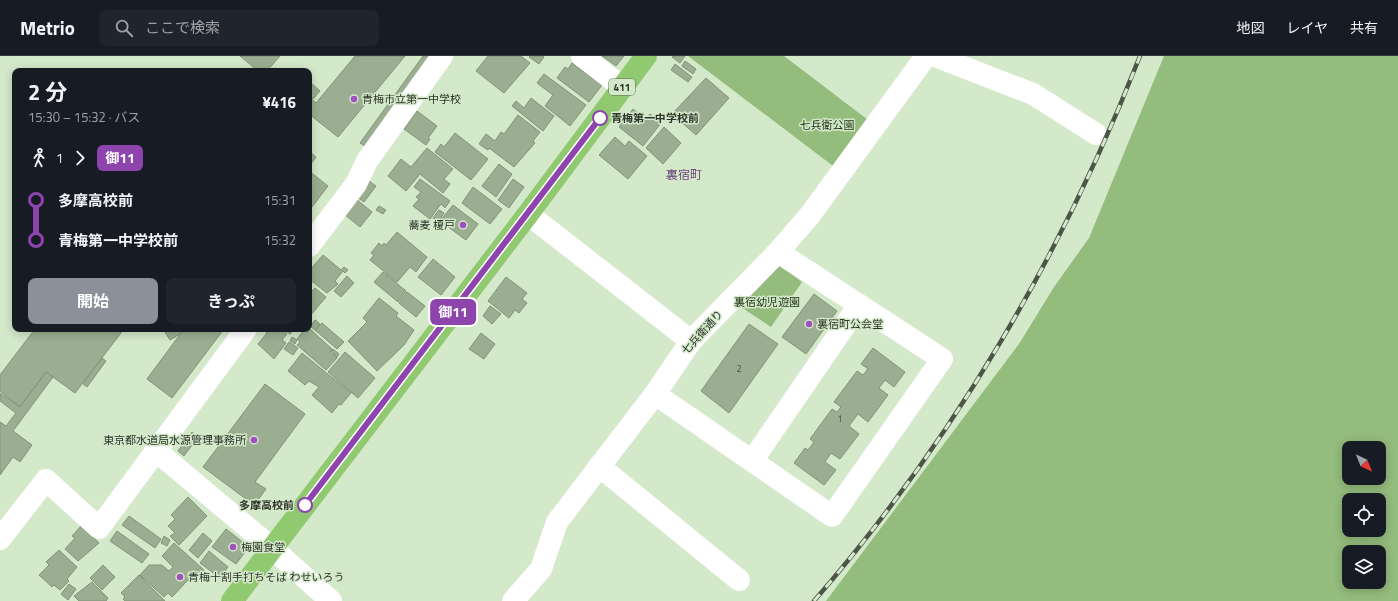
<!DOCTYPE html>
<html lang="ja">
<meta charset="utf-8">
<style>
body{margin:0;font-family:"Titillium Web","Noto Sans JP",sans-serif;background:#20242c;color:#f1f3f6;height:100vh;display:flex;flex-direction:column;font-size:15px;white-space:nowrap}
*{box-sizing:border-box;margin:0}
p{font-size:13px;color:#9ea1a6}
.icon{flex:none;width:22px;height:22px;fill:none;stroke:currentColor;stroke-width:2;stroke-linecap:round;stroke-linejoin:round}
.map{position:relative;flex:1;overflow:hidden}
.drawer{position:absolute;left:12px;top:12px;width:300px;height:264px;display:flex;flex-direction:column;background:#171b24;border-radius:8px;box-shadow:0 2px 10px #0003}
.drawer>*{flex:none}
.badge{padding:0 8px;border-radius:6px;font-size:14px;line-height:26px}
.needle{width:26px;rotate:137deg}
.controls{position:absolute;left:1342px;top:385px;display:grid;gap:8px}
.controls a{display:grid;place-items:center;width:44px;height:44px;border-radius:8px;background:#171b24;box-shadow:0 2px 10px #0003;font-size:20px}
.map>.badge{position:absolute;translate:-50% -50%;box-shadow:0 0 0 2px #fff}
.legs{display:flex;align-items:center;gap:6px;height:44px;padding:0 16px;font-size:13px}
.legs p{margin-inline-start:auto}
.overview{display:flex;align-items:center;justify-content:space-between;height:68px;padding:0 16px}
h1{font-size:22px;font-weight:700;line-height:30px}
.cta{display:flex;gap:8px;margin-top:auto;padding:8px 16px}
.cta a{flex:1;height:46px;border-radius:8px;background:#8c9099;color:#fff;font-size:16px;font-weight:700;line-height:46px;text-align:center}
.cta a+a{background:#20242c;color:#f1f3f6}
ul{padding:0 16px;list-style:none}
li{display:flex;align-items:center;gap:14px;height:40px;font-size:15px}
li i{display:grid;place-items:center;width:6px;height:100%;margin:0 5px;background:currentColor}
li i::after{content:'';width:10px;height:10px;margin:-5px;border:3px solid;border-radius:50%;background:#171b24}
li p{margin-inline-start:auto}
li:first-child i{background:linear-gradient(#0000 50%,currentColor 0)}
li:last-child i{background:linear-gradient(currentColor 50%,#0000 0)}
header{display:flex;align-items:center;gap:24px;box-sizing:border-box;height:56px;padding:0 20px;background:#171b24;border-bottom:1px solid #363941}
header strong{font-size:19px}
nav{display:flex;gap:22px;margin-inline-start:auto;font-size:14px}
.search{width:280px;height:36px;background:#20242c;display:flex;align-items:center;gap:10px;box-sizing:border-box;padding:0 14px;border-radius:8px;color:#9ea1a6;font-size:15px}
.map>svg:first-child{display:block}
</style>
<header>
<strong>Metrio</strong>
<div class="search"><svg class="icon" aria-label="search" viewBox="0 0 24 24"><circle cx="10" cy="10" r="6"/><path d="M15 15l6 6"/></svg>ここで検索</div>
<nav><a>地図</a><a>レイヤ</a><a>共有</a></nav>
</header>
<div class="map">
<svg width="1398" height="545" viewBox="0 0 1398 545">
<rect width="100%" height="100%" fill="#d4e8ca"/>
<g fill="#94bc7c" fill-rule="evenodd">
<polygon points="688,0 784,0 872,67 837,113"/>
<path d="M1164,0H1398V545H826L1019,288L1054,231L1089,182ZM1349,392H1379V422H1349ZM1349,444H1379V474H1349ZM1349,496H1379V526H1349Z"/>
<polygon points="779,209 802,226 771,271 738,249"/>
</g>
<g fill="#9bae91" stroke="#829478">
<polygon points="240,0 280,0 267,15 258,15"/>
<polygon points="355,0 405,0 338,81 309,58 309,41 316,47"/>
<polygon points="423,0 430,0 365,90 360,87"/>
<polygon points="488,0 521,0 530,7 504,37 476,15"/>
<polygon points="530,0 543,0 544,1 539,8 529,1"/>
<polygon points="602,0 624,0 616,10"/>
<polygon points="673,0 685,0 680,7 672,1"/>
<polygon points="685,5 696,13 693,18 682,10"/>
<polygon points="572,7 602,29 589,46 557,22 565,11 568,13"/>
<polygon points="675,8 692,21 688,26 671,14"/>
<polygon points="544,18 586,49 570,70 545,50 553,39 537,27"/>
<polygon points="706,22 729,42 696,79 672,58"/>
<polygon points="311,27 320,35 313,43 309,40 309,29"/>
<polygon points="531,42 554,60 543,75 512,50 516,45 524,52"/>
<polygon points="633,53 646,63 650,58 661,67 643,90 619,71"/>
<polygon points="417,55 437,70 428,82 430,83 426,89 404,73"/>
<polygon points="518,59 540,76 533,85 535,87 514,111 489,92 488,94 479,88 486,78 495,85 501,76 504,78"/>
<polygon points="664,71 681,87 663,108 646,92"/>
<polygon points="455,77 488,103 471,124 435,96 441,88 444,91"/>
<polygon points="615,81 625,90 629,85 647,100 628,123 599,99"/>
<polygon points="427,92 453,113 444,123 450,128 443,137 420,118 406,135 388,120 401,103 411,111"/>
<polygon points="309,95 316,101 311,108 309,106"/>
<polygon points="499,108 512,118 496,141 482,130"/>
<polygon points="309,115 328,130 309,155"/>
<polygon points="420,123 450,145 445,152 441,148 430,163 413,150 419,143 416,141 421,136 414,131"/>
<polygon points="513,123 524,131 509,152 498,144"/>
<polygon points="369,125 376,130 364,146 357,141"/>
<polygon points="473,131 502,153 490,168 462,147"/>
<polygon points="356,143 372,156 360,171 344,158"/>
<polygon points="453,149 478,168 466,184 440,165"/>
<polygon points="379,150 386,154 383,158 376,154"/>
<polygon points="439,154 444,157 439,165 433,162"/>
<polygon points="397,176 427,201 416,216 410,211 397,226 370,204 374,199 371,197 379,187 382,190 384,187 386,189"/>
<polygon points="323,199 341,214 344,211 348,214 345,217 343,215 335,225 338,228 327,237 309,223 309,215"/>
<polygon points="433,203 455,221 441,239 418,221"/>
<polygon points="383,216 406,235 398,246 374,226"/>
<polygon points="347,220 354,227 341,241 334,235"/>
<polygon points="506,221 527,237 522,243 527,247 519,257 515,254 509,262 488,245"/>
<polygon points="315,232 326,241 310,260 309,235 311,236"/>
<polygon points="407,236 425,250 416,261 399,247"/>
<polygon points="814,238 837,255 806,298 782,281"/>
<polygon points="379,242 398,257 396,260 414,274 404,289 377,315 348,285 367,266 363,262"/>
<polygon points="490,250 501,258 492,268 483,260"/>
<polygon points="315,264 320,268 315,274 310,270"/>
<polygon points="322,267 344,286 337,293 315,274"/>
<polygon points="749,268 778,288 729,357 701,335"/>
<polygon points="35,273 124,273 75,337 46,316 20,351 0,335 0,319"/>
<polygon points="171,273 184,273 180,278 170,284 165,276"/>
<polygon points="184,273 224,273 172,342 147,323"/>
<polygon points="265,273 281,273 287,278 282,284 286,287 274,303 258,288 267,277 264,274"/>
<polygon points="283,273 294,273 290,278"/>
<polygon points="305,273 308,276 310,273 332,293 330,296 337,302 326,314 297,289 300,286 297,283"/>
<polygon points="481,277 495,288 484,303 469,293"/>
<polygon points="292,281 297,284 295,288 290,285"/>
<polygon points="289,286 298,292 293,299 284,293"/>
<polygon points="873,292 905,316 894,331 885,324 879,332 888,339 868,366 858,358 849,370 859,378 840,403 831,397 825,406 836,414 824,429 794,407 805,392 808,394 814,386 810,383 832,353 837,356 841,351 834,346 857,315 863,319 868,313 861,308"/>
<polygon points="333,293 339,298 337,301 331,295"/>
<polygon points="345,296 375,322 358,342 328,316"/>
<polygon points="302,297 351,337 341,349 339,348 332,357 312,339 319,331 309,325 305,329 288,315"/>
<polygon points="102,302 106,305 87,331 83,328"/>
<polygon points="46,316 53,321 13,375 32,389 20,406 13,401 0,419 0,366 6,370 16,357 0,345 0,337 20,351"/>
<polygon points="265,328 305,358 255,426 266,433 254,449 203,411"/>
<polygon points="192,376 198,381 184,400 178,395"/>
<polygon points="188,441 207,460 179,489 170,480 175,477 168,470 175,463 171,459"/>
<polygon points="129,460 161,483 155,492 122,469"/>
<polygon points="81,470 99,487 78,505 65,493 75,482 72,480"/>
<polygon points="226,473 249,491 236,508 212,491"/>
<polygon points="117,475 149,498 142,507 110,485"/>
<polygon points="203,477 212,485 198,502 189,494"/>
<polygon points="164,480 170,484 167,490 161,487"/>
<polygon points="174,487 204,514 191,527 188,524 172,541 168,537 164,541 140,519 149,509 162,509 169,515 173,511 162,500"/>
<polygon points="59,494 77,511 67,523 69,525 60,534 54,529 52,531 39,519 49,509 46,506"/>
<polygon points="209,495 228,511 220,522 200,507"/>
<polygon points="103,509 115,521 102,534 90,522"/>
<polygon points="139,519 165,545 125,545 123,543 125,541 121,537"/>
<polygon points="92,526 108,542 106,545 79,545 74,540"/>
<polygon points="69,528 76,533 68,544 61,538"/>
</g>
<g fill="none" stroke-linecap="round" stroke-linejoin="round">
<g stroke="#fff" stroke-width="22">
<polyline points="582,0 622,31"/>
<polyline points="935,0 1033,38 1096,78"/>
<polyline points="528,158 691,285"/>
<polyline points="309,190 356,128 367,105 442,0"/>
<polyline points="655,338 832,460 942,303 778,196"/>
<polyline points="155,394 272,492 331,545"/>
<polyline points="752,405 859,249"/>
<polyline points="599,410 739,524"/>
<polyline points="0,483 46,424 99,472 246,273"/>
<polyline points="513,545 541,513 557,466 655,338 691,285 778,196 810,159 926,0"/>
</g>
<polyline stroke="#91c970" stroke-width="22" points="232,545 528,158 646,0"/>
<defs>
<path id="rail" d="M814,545C953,385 1063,197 1140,0"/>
</defs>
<use href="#rail" stroke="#4c5547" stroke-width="4.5"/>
<use href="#rail" stroke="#d4e8ca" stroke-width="3" stroke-dasharray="9" stroke-linecap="butt"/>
</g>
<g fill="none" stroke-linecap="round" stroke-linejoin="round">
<defs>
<polyline id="line-1" points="305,449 600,62"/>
</defs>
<use href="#line-1" stroke="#fff" stroke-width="9"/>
<use href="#line-1" stroke="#8e44ad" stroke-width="6"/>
</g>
<g fill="#a050c1" stroke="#d4e8ca" stroke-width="1.5">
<circle cx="354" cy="43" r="4"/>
<circle cx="463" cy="169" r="4"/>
<circle cx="809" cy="268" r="4"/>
<circle cx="254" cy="384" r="4"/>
<circle cx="233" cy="491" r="4"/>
<circle cx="180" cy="521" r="4"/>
</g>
<g fill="#fff" stroke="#8e44ad" stroke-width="2">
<circle cx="600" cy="62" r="7"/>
<circle cx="305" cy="449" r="7"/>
</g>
<g text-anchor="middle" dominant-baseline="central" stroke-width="3" stroke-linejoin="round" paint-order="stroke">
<g font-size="9" fill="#485243">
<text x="739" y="312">2</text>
<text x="840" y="362">1</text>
</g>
<rect fill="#d4e8ca" stroke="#5f6a59" stroke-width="1" x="609" y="23" width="26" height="16" rx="3"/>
<g font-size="10" font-weight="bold" fill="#2d3429">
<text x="622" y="31">411</text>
</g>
<g font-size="11" fill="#2d3429" stroke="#d4e8ca" text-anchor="start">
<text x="362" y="43">青梅市立第一中学校</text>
<text x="455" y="169" text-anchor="end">蕎麦 榎戸</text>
<text x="817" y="268">裏宿町公会堂</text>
<text x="246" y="384" text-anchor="end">東京都水道局水源管理事務所</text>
<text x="241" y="491">梅園食堂</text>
<text x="188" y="521">青梅十割手打ちそば わせいろう</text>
</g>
<g font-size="11" font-weight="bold" fill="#2d3429" stroke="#d4e8ca" text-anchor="start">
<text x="611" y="62">青梅第一中学校前</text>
<text x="294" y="449" text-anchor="end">多摩高校前</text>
</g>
<g font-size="11" fill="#213614" stroke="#d4e8ca">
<text x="827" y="69">七兵衛公園</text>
<text x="767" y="246">裏宿幼児遊園</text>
</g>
<g font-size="11" fill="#2d3429" stroke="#d4e8ca">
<text transform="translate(702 276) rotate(-48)">七兵衛通り</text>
</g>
<g font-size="12" fill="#6c457d" stroke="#d4e8ca">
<text x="684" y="118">裏宿町</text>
</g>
</g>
</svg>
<div class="controls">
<a><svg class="needle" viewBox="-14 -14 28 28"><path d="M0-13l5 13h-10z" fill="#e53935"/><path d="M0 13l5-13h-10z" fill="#9ea1a6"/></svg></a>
<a><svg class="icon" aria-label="locate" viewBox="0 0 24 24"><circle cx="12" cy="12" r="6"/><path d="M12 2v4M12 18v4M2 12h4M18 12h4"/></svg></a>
<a><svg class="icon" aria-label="layers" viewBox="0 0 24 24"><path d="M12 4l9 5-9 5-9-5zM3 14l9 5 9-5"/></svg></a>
</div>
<b class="badge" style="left:453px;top:256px;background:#8e44ad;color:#fff">御11</b>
<section class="drawer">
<div class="overview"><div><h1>2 分</h1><p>15:30 – 15:32 · バス</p></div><b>¥416</b></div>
<div class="legs"><svg class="icon" aria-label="walk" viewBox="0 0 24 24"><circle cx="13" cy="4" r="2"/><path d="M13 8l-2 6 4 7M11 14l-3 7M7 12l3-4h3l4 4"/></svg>1<svg class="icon" aria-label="forward" viewBox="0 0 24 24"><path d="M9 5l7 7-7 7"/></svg><b class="badge" style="background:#8e44ad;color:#fff">御11</b></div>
<ul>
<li><i style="color:#8e44ad"></i><b>多摩高校前</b><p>15:31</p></li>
<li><i style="color:#8e44ad"></i><b>青梅第一中学校前</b><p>15:32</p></li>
</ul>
<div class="cta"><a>開始</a><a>きっぷ</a></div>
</section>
</div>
